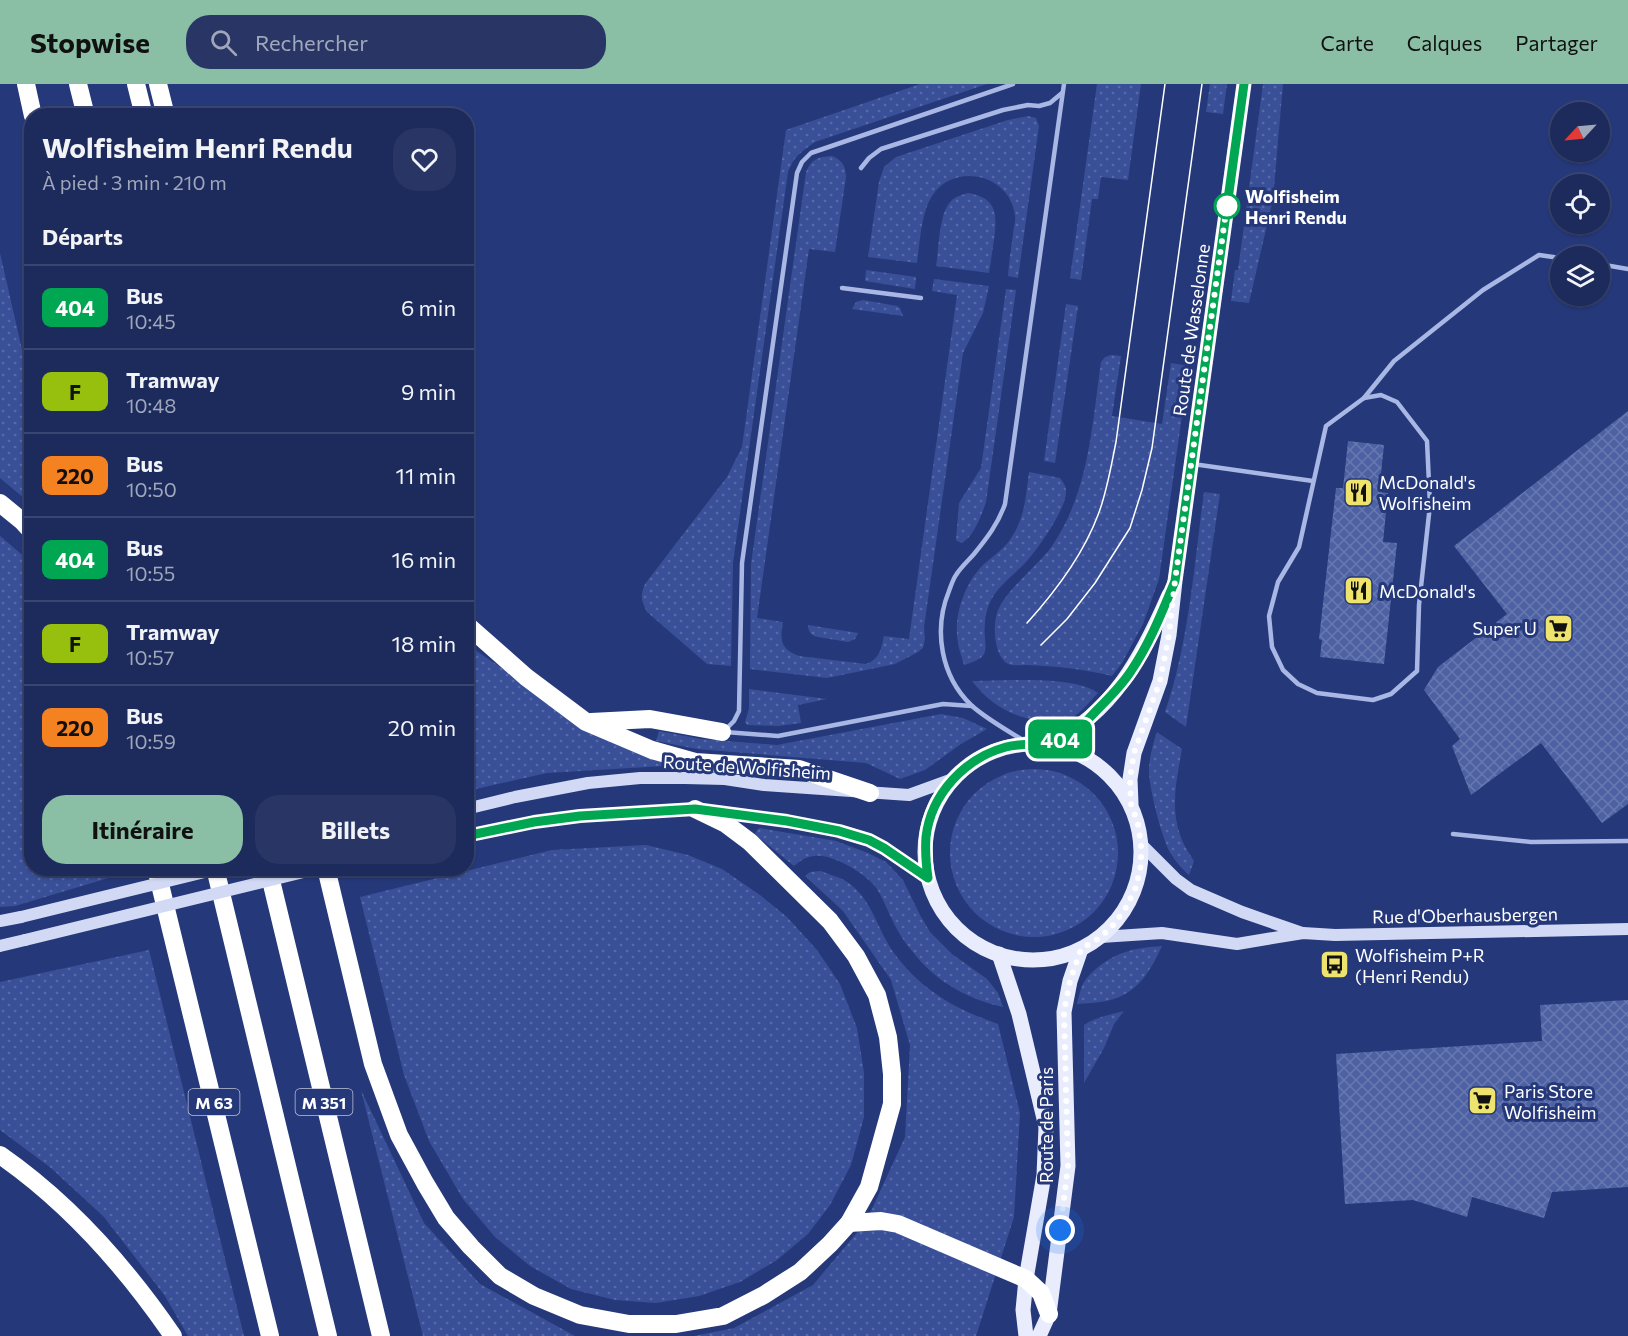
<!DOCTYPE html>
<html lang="fr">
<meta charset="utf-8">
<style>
body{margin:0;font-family:Commissioner,sans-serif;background:#293665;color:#f1f3f6;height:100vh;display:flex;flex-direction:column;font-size:22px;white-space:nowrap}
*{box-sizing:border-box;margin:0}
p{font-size:20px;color:#a0a7bb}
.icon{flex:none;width:33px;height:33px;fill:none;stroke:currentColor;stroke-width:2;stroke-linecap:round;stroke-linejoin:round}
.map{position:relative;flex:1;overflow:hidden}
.sheet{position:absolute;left:24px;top:24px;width:450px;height:768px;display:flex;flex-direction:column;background:#1c2a5c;border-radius:24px;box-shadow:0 2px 4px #0004,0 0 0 2px #3a4672}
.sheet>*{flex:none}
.badge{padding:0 12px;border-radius:9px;font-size:21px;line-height:39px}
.needle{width:39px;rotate:244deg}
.controls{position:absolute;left:1550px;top:18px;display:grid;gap:12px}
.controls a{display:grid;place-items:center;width:60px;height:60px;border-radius:50%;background:#1c2a5c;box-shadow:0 2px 4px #0004,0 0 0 2px #3a4672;font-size:30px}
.you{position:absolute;width:30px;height:30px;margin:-15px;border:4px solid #fff;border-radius:50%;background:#1a73e8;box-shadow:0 0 0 9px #1a73e833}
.map>.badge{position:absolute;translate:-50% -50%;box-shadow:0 0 0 3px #fff}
h2{padding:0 18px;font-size:22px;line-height:54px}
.round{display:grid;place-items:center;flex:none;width:63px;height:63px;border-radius:24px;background:#293665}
.head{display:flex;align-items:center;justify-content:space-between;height:102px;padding:0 18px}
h1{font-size:28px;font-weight:700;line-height:45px}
.button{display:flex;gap:12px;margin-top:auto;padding:12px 18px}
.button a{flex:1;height:69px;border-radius:24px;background:#8abfa5;color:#111;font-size:24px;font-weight:700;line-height:69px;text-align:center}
.button a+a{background:#293665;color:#f1f3f6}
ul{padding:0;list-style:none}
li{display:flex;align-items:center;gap:18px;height:84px;padding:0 18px;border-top:2px solid #3a4672}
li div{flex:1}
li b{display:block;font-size:22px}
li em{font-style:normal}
li .badge{min-width:66px;font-weight:700;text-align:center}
header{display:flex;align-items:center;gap:36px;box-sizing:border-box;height:84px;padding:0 30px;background:#8abfa5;color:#111}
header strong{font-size:28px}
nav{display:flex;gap:33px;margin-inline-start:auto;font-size:21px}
.search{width:420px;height:54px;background:#293665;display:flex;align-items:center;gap:15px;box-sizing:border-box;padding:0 21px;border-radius:24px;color:#a0a7bb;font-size:22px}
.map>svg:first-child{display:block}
</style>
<header>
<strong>Stopwise</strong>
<div class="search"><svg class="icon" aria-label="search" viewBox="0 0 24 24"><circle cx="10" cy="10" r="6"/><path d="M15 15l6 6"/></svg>Rechercher</div>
<nav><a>Carte</a><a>Calques</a><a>Partager</a></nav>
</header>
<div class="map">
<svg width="1628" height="1252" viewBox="0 0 1628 1252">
<defs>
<pattern id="grass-dots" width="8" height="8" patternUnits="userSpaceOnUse" patternTransform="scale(1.5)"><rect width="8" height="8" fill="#395098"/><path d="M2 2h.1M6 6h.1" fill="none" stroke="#576aa7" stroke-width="1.8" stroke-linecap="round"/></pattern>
<pattern id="building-cross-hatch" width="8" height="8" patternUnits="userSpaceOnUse" patternTransform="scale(1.5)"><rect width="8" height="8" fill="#4d61a3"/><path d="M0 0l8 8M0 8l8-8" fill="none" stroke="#6879b1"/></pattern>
</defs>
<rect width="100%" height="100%" fill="#25387a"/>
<g fill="url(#grass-dots)">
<path d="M920,0H987L815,58C802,67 793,73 788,88L733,479L731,582L707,580L647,528C641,515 640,513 645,500L727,393L742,363L786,46Z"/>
<polygon points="1097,0 1141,0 1128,96 1101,93 1098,115 1092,115 1081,196 1070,194"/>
<polygon points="1210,0 1227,0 1223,30 1206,28"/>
<polygon points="1263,0 1283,0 1273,115 1249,219 1231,217 1235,186 1238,186"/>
<path d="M1028,32L1036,34L1039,42L1018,194L1008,192C1009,178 1011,164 1013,151C1013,145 1016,138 1015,132C1011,91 955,77 932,112C921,129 920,159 917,179L868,173L879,98L884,83L896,73L1008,36Z"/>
<path d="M832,72C843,77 845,81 846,93L835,168L809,165L757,534L783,538C780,556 780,565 799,572L866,580C880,575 881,565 884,552L909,555L957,211L932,207L934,195L989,202L983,229L963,269L924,543L925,555L923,564L918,568L895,580L827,594L750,585L751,480L806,88C812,75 817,73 832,72Z"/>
<path d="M968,109C998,114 997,131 994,156C992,167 991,178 989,189L936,182C939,165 939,128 951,117C956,112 962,111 968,109Z"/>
<polygon points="0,169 31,305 31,420 0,394"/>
<polygon points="866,186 916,193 915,205 865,197"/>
<path d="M1006,205L1016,206L986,418C982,430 973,455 961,459L956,456L959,419L981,384Z"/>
<polygon points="863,216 897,222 900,224 903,232 852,225 856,218"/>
<polygon points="1066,220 1078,222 1055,379 1044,377"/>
<path d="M1111,271L1121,272L1112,332L1162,340L1171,279L1189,282L1159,495L1143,540L1122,579L1112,592C1083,585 1056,582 1026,581C1019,581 1010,583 1004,577C994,566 993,542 997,529C1005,506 1037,483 1052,462C1089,408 1092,341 1101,278L1105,273Z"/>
<path d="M1029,388L1060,394C1063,398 1066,402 1066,406C1068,423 1037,466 1026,478C1014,491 999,501 991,516C988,522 985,532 985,539C982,563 996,572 964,581C962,574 959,566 958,559C953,533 964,500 983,481C994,471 1006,464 1013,451C1025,432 1026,411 1029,388Z"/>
<path d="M1204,408L1220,410L1186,643L1165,628C1189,558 1194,481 1204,408Z"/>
<polygon points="0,452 27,475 31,485 32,784 134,784 135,786 15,822 0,823"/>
<path d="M808,541L858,549L855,555L848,558L818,553C812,552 808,548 808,541Z"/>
<polygon points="466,560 524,599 697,680 547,689 467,707"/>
<path d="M972,597C1004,597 1073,591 1098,609C1089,618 1080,631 1067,636C1057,639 1048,638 1039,637C1010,632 990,620 972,597Z"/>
<polygon points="749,605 827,615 798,621 801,639 778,642 747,641 745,638 749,625"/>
<polygon points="941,630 963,634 987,645 961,660 925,686 900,695 866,679 697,665 656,657 659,647 701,655 777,661"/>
<path d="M1157,648L1182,665C1177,694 1170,722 1180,751C1183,760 1189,769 1194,777L1189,791C1182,785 1176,778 1171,770C1162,756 1148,701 1149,684C1150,671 1153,659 1157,648Z"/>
<circle cx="1034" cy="769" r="84"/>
<path d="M759,744L836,757L868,769L886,778L903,796L920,831L930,848L952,870L987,895L998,909L1003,923C971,916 938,899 917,873C910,865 903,856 898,847C890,833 885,818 877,805C867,790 832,769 814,772C805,773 800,777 794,782L757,752L755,749Z"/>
<polygon points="646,761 688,771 722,785 760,811 787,833 817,866 840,900 857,944 864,989 864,1033 851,1081 830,1121 808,1150 777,1176 740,1198 699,1212 656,1219 615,1216 571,1205 530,1182 495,1153 463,1115 429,1057 404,991 360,813 552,766"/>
<path d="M821,787C830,791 841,793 850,800C872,816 878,847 894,869C921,906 955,925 998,940L1020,1029L1014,1133L976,1252H694L734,1244L813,1201L866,1138L905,1053L910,961L891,896L843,827L805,792L810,788Z"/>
<path d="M1162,862C1150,888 1137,911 1106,917C1096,919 1086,919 1077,920C1078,914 1080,908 1082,902C1085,895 1091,889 1097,884C1118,867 1136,864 1162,862Z"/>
<polygon points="149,866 244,1252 188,1252 165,1212 104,1133 51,1084 0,1046 0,898"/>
<path d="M1124,927L1114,940L1104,964L1084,999V941C1095,933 1111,931 1124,927Z"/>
<polygon points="361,1006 424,1139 480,1200 575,1252 423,1252"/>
</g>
<g fill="url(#building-cross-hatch)">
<polygon points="1628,327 1628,720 1602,739 1541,659 1471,711 1452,662 1460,655 1424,606 1438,583 1507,530 1454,462"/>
<polygon points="1348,357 1384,361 1379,408 1388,409 1383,458 1397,459 1384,580 1320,573 1322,556 1319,555 1336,404 1343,404"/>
<polygon points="1628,916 1628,1103 1552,1108 1544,1134 1472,1113 1467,1133 1413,1116 1345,1120 1336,970 1542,957 1540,921"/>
</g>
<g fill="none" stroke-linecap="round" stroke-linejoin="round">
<g stroke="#a8b7e4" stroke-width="4.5">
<polyline points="861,84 869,74 881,65 1003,26 1028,21 1039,22 1050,19 1062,9"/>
<polyline points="1599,180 1628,185"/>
<polyline points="842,204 921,214"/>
<polygon points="1381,311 1397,318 1427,357 1430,421 1419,521 1417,587 1391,610 1373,616 1317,609 1298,600 1283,586 1272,563 1269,532 1278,498 1299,463 1326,342 1364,314"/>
<polyline points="1364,314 1394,277 1483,206 1539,171 1560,174"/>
<polyline points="1193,380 1313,397"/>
<polyline points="724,647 734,637 739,627 742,479 797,89 802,78 811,69 1013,0"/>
<polyline points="725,648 778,652 943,620 972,622"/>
<path d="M1028,659C1011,649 985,634 971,621C941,592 933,546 949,507C951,502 953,495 956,491C961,483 968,477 974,470C987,454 998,440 1005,420L1064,0"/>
<polyline points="1453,750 1531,758 1628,757"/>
</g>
<g stroke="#d1d9f4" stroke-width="12">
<polyline points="466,725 515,713 588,699 640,694 685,694 725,695 764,701 909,711 953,695"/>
<polyline points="466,752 534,738 580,732 695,725 787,737 839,747 869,756 884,764 928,794"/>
<polyline points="1141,760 1176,795 1191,806 1242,828 1302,849"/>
<polyline points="0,837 21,833"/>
<polyline points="1101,853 1162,849 1237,860 1303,849 1335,851 1628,845"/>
<polyline points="0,862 25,856"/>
</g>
<g stroke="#e8ecfc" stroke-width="15">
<path d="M1049,660C1113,629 1142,573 1169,511"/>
<circle cx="1033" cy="768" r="108"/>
<polyline points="1131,720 1130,695 1134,669 1160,597 1169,551 1175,497 1244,0"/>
<polyline points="999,870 1019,930 1046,1043 1044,1091 1026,1195 1023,1226 1026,1252"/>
<polyline points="1039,1252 1049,1230 1068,1082 1064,928 1070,897 1081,865"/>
</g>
<g stroke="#fff" stroke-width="18">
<polyline points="26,0 33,32"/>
<polyline points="78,0 86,32"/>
<polyline points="136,0 144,32"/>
<polyline points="158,0 166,32"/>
<polyline points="0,419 22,437 32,448"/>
<polyline points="466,540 526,593 586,638 652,666 695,678 799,685 870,709"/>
<polyline points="591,638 650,635 722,648"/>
<polyline points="156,784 270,1252"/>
<polyline points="215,784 328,1252"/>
<polyline points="268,784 381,1252"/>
<polyline points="326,784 373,980 399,1051 425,1099 446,1134 471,1163 500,1192 534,1212 580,1231 629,1240 676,1240 723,1232 764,1211 800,1188 830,1160 849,1139 869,1103 892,1020 892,990 888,953 877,911 856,872 830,837 750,758 726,740 695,725"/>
<path d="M0,1071C69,1119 125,1182 173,1252"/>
<polyline points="849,1139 881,1137 898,1140 1026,1195 1041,1209 1049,1230"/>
</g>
<g stroke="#fff" stroke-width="1.5">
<path d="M1027,539C1056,507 1083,471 1098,431C1107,408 1111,382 1116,358L1165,0"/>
<polyline points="1041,561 1067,535 1095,499 1130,444 1142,406 1152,364 1202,0"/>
</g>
<g stroke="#d1d9f4" stroke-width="12">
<polyline points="21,833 221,784"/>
<polyline points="25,856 320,784"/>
</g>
</g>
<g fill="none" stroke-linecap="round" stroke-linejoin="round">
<defs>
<path id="line" d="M466,752L534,738L580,732L695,725L787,737L839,747L869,756L884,764L928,794C926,780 925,767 926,753C931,710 965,674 1006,663C1020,659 1033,661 1047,660C1058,660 1074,648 1082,641C1088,636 1093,630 1098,625C1110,613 1122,601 1131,587C1150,559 1162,528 1175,497L1244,0"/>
</defs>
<use href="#line" stroke="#fff" stroke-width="14"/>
<use href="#line" stroke="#00a651" stroke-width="9"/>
<polyline stroke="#fff" stroke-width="6" stroke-dasharray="0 10.8" points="1060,1146 1068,1082 1064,928 1070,897 1081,865 1101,853 1115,839 1127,822 1136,803 1141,781 1141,760 1138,740 1131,720 1130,695 1134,669 1160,597 1169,551 1175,497 1228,113 1227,122"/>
</g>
<defs>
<symbol id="restaurant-square" viewBox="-11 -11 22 22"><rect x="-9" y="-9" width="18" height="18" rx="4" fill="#ede36d" stroke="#25387a"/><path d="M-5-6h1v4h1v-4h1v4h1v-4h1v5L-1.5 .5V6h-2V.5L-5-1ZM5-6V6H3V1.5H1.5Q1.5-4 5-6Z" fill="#111"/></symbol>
<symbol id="supermarket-square" viewBox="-11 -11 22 22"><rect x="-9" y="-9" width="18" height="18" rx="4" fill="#ede36d" stroke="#25387a"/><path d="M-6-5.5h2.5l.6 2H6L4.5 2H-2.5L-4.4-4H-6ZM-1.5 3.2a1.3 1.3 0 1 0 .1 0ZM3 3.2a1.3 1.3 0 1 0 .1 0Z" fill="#111"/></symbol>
<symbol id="bus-square" viewBox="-11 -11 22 22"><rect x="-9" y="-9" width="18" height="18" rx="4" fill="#ede36d" stroke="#25387a"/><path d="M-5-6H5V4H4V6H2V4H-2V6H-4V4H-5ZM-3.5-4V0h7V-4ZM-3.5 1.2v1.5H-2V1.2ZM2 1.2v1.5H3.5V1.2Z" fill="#111"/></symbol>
</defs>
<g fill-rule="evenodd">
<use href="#restaurant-square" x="1342" y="392" width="33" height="33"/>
<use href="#restaurant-square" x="1342" y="490" width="33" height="33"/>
<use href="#supermarket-square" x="1542" y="528" width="33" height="33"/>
<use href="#bus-square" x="1318" y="864" width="33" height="33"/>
<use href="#supermarket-square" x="1466" y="1000" width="33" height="33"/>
</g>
<circle fill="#fff" stroke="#00a651" stroke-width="3" cx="1227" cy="122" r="12"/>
<g text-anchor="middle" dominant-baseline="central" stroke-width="6" stroke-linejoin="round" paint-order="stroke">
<g fill="#25387a" stroke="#bec3d7" stroke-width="1.5">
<rect x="188.5" y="1005" width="51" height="26" rx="4.5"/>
<rect x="295.5" y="1005" width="57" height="26" rx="4.5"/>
</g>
<g font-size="16" font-weight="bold" fill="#fff">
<text x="214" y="1018">M 63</text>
<text x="324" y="1018">M 351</text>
</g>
<g font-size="18" font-weight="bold" fill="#fff" stroke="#25387a" text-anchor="start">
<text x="1245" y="112">Wolfisheim<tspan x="1245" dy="21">Henri Rendu</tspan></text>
</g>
<g font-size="18" fill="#fff" stroke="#25387a">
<text transform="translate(1191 246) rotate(-82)">Route de Wasselonne</text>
<text transform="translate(747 683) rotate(4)">Route de Wolfisheim</text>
<text transform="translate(1465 831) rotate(-1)">Rue d'Oberhausbergen</text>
<text transform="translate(1046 1041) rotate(-90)">Route de Paris</text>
</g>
<g font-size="18" fill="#fff" stroke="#25387a" text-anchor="start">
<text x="1379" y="398">McDonald's<tspan x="1379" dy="21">Wolfisheim</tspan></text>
<text x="1379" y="507">McDonald's</text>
<text x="1537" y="544" text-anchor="end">Super U</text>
<text x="1355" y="871">Wolfisheim P+R<tspan x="1355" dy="21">(Henri Rendu)</tspan></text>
<text x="1504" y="1007">Paris Store<tspan x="1504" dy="21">Wolfisheim</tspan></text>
</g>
</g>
</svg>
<div class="controls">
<a><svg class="needle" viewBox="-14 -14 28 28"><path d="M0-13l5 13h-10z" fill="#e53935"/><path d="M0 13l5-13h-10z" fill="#a0a7bb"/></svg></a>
<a><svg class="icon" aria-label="locate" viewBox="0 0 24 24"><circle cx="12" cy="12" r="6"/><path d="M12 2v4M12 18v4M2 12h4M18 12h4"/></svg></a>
<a><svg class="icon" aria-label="layers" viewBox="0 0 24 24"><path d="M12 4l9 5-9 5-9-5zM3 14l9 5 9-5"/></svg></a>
</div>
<div class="you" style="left:1060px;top:1146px"></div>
<b class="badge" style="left:1060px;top:655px;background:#00a651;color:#fff">404</b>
<section class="sheet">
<div class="head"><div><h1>Wolfisheim Henri Rendu</h1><p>À pied · 3 min · 210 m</p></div><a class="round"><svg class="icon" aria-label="heart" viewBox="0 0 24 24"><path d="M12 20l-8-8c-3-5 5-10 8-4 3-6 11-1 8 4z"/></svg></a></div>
<h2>Départs</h2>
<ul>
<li><span class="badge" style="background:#00a651;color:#fff">404</span><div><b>Bus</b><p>10:45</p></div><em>6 min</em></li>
<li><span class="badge" style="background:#97bf0d;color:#111">F</span><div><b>Tramway</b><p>10:48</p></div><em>9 min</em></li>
<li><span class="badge" style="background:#f58220;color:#111">220</span><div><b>Bus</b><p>10:50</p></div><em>11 min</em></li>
<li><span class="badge" style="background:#00a651;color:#fff">404</span><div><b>Bus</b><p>10:55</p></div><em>16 min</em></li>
<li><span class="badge" style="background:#97bf0d;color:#111">F</span><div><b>Tramway</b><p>10:57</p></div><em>18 min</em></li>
<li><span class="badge" style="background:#f58220;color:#111">220</span><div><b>Bus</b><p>10:59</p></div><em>20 min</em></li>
</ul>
<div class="button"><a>Itinéraire</a><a>Billets</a></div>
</section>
</div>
